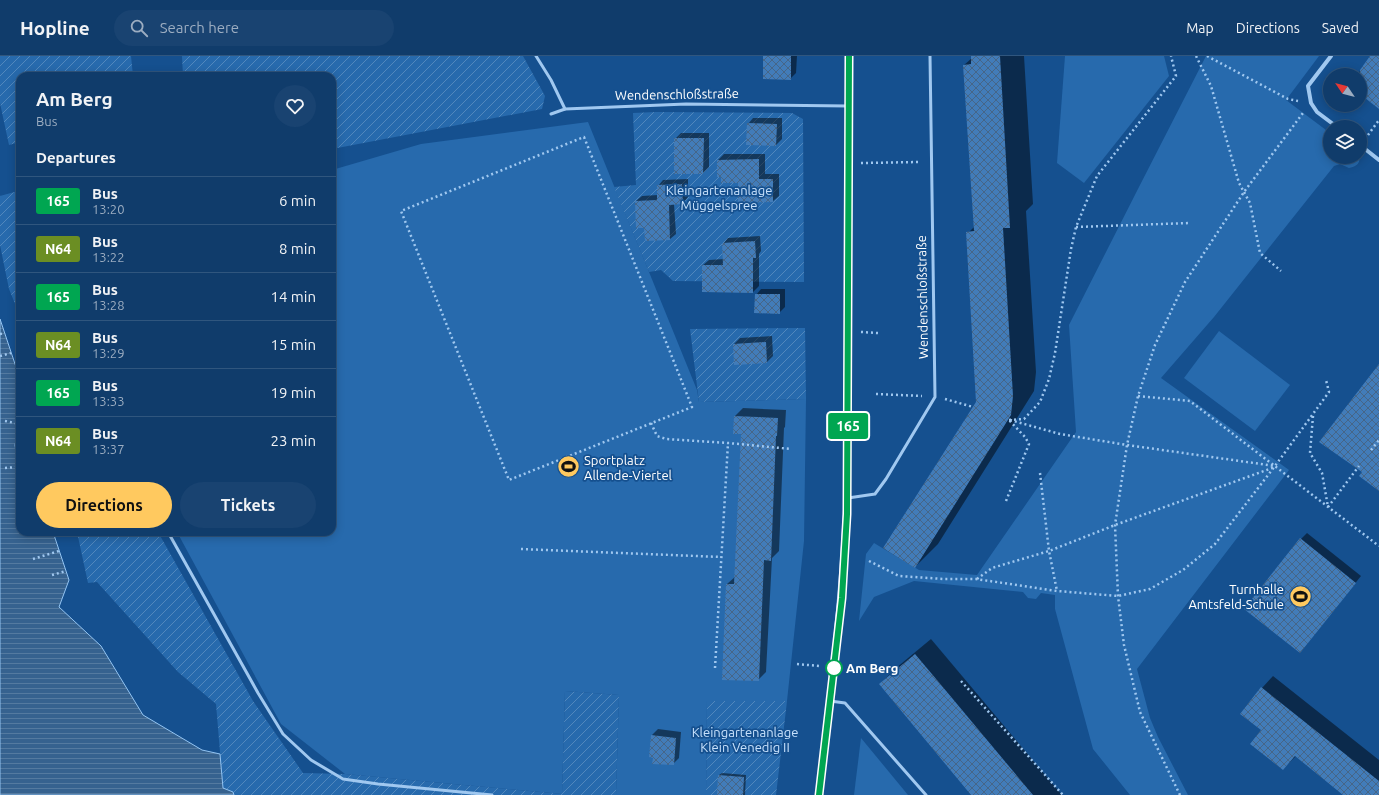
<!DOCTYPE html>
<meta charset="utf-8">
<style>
body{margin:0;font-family:Ubuntu,sans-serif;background:#194371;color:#f1f3f6;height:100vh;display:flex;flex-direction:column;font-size:15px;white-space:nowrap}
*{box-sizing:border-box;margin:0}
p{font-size:13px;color:#9cadc1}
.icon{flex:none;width:22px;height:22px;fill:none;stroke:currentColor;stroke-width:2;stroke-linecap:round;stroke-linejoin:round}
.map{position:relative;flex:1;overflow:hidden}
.side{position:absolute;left:16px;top:16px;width:320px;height:464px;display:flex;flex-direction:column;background:#103c6b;border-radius:12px;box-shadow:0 2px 10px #0003,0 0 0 1px #30567e}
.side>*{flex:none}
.badge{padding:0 8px;border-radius:3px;font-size:14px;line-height:26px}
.needle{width:26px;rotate:305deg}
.buttons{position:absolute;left:1323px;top:12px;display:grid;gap:8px}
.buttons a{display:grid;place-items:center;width:44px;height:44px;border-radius:50%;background:#103c6b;box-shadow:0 2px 10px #0003,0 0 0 1px #30567e;font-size:20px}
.map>.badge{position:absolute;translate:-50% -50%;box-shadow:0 0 0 2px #fff}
h2{padding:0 20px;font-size:15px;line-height:36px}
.round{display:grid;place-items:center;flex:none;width:42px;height:42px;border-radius:21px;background:#194371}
.headline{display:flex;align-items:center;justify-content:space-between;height:68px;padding:0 20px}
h1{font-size:19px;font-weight:700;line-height:30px}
.cta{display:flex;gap:8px;margin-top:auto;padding:8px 20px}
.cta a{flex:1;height:46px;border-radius:24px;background:#ffc95f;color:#111;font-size:16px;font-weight:700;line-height:46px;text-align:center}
.cta a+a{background:#194371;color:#f1f3f6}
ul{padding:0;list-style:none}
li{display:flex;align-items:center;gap:12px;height:48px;padding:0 20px;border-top:1px solid #30567e}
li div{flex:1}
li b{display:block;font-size:15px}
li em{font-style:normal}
li .badge{min-width:44px;font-weight:700;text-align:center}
header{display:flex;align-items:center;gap:24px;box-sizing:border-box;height:56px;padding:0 20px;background:#103c6b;border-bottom:1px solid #30567e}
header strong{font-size:19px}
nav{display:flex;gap:22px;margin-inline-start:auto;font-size:14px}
.search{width:280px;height:36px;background:#194371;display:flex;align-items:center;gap:10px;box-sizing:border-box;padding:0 14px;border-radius:22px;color:#9cadc1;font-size:15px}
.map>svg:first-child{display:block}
</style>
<header>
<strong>Hopline</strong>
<div class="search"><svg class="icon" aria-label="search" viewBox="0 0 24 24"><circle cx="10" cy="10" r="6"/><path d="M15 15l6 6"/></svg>Search here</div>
<nav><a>Map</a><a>Directions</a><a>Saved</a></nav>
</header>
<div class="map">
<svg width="1379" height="739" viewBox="0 0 1379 739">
<defs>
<pattern id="garden-furrows" width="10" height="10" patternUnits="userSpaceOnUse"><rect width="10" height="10" fill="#276aad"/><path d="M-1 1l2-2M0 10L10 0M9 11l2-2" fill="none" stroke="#5288bd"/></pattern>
<pattern id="water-rules" width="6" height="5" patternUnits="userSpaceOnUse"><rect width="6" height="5" fill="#36628f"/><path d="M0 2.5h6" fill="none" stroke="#547aa0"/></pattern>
<pattern id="building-cross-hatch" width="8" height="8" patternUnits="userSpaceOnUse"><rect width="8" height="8" fill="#427cb9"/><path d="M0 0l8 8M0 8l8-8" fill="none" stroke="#466688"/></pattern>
</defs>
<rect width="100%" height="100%" fill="#15508f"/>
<g fill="#276aad">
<polygon points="1065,0 1164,0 1169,20 1084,127 1057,107"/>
<path d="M1206,0H1319L1286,44L1330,77V101H1359C1361,108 1355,111 1349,112L1340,108L1334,110L1214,261L1161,322L1289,414L1137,613L1150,662L1158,681L1188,739H1130L1093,693L1055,553V539L1041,537L1036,543L1028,542L1023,536L914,525L874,541L859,565L866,498L874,487L919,514L977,519L1076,376L1069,269L1140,129Z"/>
<polygon points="588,66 697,334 699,346 806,343 804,485 787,645 707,645 706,739 616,739 619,639 565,635 562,738 345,718 281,668 177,476 332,476 332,114 421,88"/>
<polygon points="1219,275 1290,329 1255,375 1184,322"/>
<polygon points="861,682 908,739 854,739"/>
</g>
<g fill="url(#garden-furrows)">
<polygon points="0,0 131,0 133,20 20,20 20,86 9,89 0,47"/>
<polygon points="182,0 523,0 545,40 542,53 332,93 332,20 183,20"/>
<polygon points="656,56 792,57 803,63 804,226 673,225 661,214 649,216 614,131 636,129 633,57"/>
<polygon points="20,126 20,260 9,233 0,189 0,140 18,135 17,127"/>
<polygon points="805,272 806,343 699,346 690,273"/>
<polygon points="77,476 158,476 253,645 303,717 345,718 562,738 565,635 619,639 616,739 234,739 233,736 223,732 216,648 178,616 97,526 88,527"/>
<polygon points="707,645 787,645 776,739 706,739"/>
</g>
<polygon fill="url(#water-rules)" stroke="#92c4f3" points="0,263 19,320 20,326 20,367 15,389 20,423 20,476 53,476 69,524 59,551 101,590 143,659 202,694 220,698 223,732 233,736 234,739 0,739"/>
<g fill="#0007">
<polygon points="764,0 797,0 796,17 790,23"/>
<polygon points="972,0 1024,0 1033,148 1026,155 1036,316 1034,335 938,488 915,511 977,346 968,177 975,170 964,9 972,2"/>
<polygon points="1372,0 1379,0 1379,52 1364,40 1362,42 1360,40 1360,19 1357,19"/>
<polygon points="753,62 782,62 782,83 776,89 748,68"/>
<polygon points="681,77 709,77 709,111 703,117 675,117 675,83"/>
<polygon points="724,98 765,98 765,118 779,118 779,140 773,145 739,126 722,120 718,104"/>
<polygon points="688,123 688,141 683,147 674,148 676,178 670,183 645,171 636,145 642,140 658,139 658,130 663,124"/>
<polygon points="760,180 761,195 759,198 759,230 753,236 703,209 709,204 724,203 723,188 728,182"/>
<polygon points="761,233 785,233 785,251 779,257 756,239"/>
<polygon points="772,280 773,300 767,306 735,308 734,288 740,282"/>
<polygon points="743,352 786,354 785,371 784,372 779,495 772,502 766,616 758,624 723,623 727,528 736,520 742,377 735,360"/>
<polygon points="1307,477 1361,520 1300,596 1301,483"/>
<polygon points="931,583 1062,739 973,739 880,628 896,612"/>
<polygon points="1273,620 1379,704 1379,739 1345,739 1296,700 1283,713 1262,674 1242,657 1262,632"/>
<polygon points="658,673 681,676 679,702 673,708 652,679"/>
<polygon points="722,717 746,719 745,739 718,739 719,719"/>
</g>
<g fill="url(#building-cross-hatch)">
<polygon points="763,0 791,0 791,24 763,23"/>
<polygon points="971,0 1000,0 1010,172 1003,172 1013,340 1011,359 915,512 883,492 976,346 966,176 974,175 963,9 971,8"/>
<polygon points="1370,0 1379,0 1379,53 1360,38 1360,14"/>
<polygon points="747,67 777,68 776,90 746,89"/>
<polygon points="674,82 704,82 703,118 674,118"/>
<polygon points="759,103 759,123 773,123 773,146 738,147 738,127 721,127 721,121 717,121 717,104"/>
<polygon points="682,128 683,148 669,149 670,184 645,185 644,172 636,172 635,145 657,144 657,129"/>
<polygon points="755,185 756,202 753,202 753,237 702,236 702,209 723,209 722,187"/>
<polygon points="755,238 780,238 780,258 754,257"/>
<polygon points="766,286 767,307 734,309 733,288"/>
<polygon points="1379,308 1379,435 1359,420 1362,416 1319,386"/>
<polygon points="734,360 778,362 777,380 776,380 771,505 764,504 759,625 722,624 726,528 734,528 741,378 733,378"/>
<polygon points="1300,482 1356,527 1300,597 1244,553"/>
<polygon points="915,598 942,630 1033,739 971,739 879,628"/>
<polygon points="1261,631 1379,725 1379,739 1343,739 1295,700 1283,714 1250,688 1261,674 1240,658"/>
<polygon points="651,679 676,682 674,709 652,708 653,702 649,701"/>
<polygon points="718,719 744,721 743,739 717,739"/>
</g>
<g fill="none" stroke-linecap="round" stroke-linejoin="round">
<g stroke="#a0c8f0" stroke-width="2.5" stroke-dasharray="2 3" stroke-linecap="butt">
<polyline points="1196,0 1211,30 1239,127 1250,147 1260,197 1281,215"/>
<polyline points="1207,0 1288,43 1298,45"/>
<polyline points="1368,79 1379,64"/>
<polygon points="584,81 692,351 509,424 401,155"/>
<polyline points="861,107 920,106"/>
<polyline points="1076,171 1190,167"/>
<polyline points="861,276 878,277"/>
<polyline points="0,278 5,277"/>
<polyline points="0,300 11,297"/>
<polyline points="876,338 922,340"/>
<polyline points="1138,340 1190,345 1379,490"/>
<polyline points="945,343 973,351"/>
<polyline points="1313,360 1310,397 1322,417 1328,451"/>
<polyline points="1009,364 1024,363 1040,346 1049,323 1055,297 1071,193 1076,171 1097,120 1176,20 1171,0"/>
<polyline points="1010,364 1060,378 1127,389 1275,410"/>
<polyline points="5,365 20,368"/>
<polyline points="651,367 657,380 666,383 728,387 791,393"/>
<polyline points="1371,394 1379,384"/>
<polyline points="5,412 18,411"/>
<polyline points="1040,417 1049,495 1057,535"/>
<polyline points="1006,445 1029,388 1025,381 1009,364"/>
<polyline points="1328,451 1359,410"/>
<polyline points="521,493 721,501"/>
<polyline points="33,503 59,495"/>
<polyline points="869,505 899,520 944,523 976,523 1057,535 1118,540 1150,533 1183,514 1215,488 1275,410 1329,336 1326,324"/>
<polyline points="52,519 66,515"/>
<polyline points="977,523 992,512 1049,495 1115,469 1275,411"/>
<polyline points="797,608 819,610"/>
<polyline points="715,612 728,387"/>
<polyline points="961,625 1063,739"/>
<polyline points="1180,739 1140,656 1124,589 1118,540 1115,469 1127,389 1138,340 1155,289 1185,226 1244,136 1303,57"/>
</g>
<g stroke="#a0c8f0" stroke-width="3">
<polyline points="536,0 551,24 565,53"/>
<polyline points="551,58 565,53 686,48 848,50"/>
<polyline points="848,442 875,438 886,423 935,341 930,0"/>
<polyline points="168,476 258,637 283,678 311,704 343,723 378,728 492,739"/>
<polyline points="830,645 845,647 926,739"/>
</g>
<g stroke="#a0c8f0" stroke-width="4">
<polyline points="1331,0 1308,30 1311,47 1317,56 1337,71"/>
<polyline points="1360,89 1379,104"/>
</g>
<path stroke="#a0c8f0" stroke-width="7" d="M819,739C831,640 843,542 847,442L849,0"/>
</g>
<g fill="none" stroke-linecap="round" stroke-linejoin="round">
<defs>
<polyline id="line" points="819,739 842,542 847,458 849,0"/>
</defs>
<use href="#line" stroke="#fff" stroke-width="9"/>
<use href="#line" stroke="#00a651" stroke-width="6"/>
</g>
<defs>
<symbol id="stadium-disc" viewBox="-11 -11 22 22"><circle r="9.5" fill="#ffc95f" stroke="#15508f"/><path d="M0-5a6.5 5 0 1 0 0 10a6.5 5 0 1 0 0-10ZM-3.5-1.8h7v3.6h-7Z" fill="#111"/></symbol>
</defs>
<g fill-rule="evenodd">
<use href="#stadium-disc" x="556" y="398" width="25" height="25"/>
<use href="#stadium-disc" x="1288" y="528" width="25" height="25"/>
</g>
<circle fill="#fff" stroke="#00a651" stroke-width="2" cx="834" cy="612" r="8"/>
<g text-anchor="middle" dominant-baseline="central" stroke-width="3.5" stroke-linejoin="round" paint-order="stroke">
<g font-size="13" fill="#fff" stroke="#15508f">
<text transform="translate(677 38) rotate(-1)">Wendenschloßstraße</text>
<text transform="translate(922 241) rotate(-91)">Wendenschloßstraße</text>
</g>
<g font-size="13" fill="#c7e1fc" stroke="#15508f">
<text x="719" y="134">Kleingartenanlage<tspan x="719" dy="15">Müggelspree</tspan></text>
<text x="745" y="676">Kleingartenanlage<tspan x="745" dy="15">Klein Venedig II</tspan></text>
</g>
<g font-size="13" fill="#fff" stroke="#15508f" text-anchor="start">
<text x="584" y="404">Sportplatz<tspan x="584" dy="15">Allende-Viertel</tspan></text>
<text x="1284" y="533" text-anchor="end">Turnhalle<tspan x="1284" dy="15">Amtsfeld-Schule</tspan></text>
</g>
<g font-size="13" font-weight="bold" fill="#fff" stroke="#15508f" text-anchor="start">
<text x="846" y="612">Am Berg</text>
</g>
</g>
</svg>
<div class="buttons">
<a><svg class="needle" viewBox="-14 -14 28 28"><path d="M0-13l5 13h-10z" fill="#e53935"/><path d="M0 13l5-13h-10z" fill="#9cadc1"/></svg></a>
<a><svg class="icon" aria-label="layers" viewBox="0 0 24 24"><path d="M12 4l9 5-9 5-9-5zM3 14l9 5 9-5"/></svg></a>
</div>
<b class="badge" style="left:848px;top:370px;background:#00a651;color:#fff">165</b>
<section class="side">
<div class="headline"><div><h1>Am Berg</h1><p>Bus</p></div><a class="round"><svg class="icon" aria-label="heart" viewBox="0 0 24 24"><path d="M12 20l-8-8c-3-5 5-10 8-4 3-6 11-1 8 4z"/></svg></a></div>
<h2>Departures</h2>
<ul>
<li><span class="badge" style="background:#00a651;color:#fff">165</span><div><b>Bus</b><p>13:20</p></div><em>6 min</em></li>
<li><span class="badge" style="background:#6b8e23;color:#fff">N64</span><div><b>Bus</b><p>13:22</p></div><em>8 min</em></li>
<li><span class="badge" style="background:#00a651;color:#fff">165</span><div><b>Bus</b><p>13:28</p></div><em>14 min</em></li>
<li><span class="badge" style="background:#6b8e23;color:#fff">N64</span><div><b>Bus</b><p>13:29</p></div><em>15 min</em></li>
<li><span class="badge" style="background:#00a651;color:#fff">165</span><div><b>Bus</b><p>13:33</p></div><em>19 min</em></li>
<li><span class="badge" style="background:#6b8e23;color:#fff">N64</span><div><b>Bus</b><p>13:37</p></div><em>23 min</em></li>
</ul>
<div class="cta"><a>Directions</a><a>Tickets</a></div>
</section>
</div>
